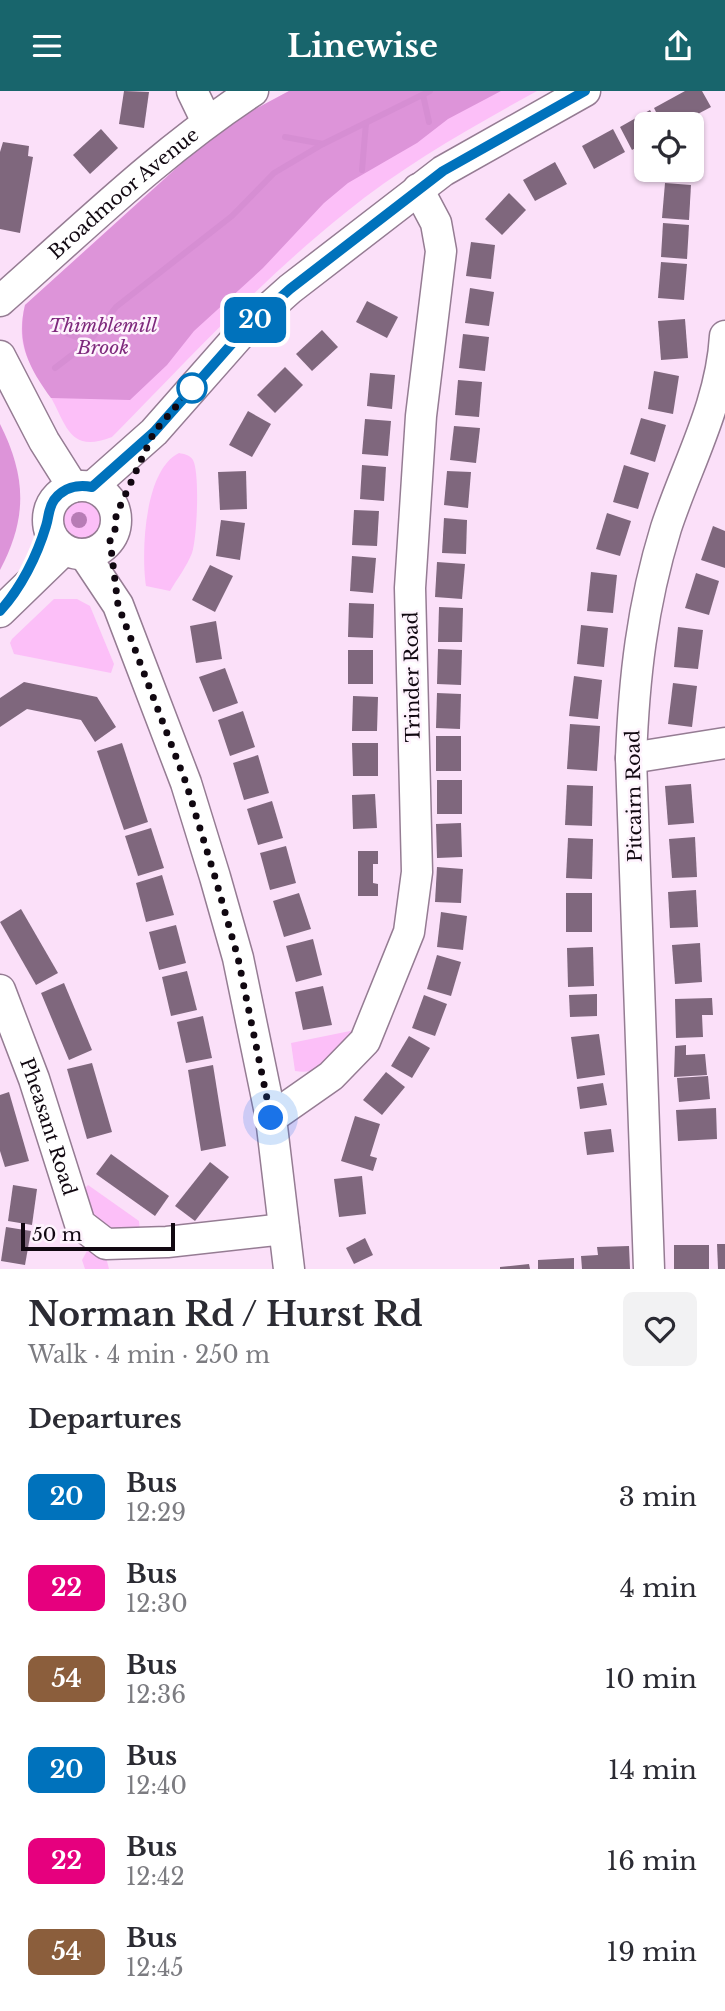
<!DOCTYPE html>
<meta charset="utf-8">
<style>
body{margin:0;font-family:"Libre Baskerville",serif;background:#f2f2f3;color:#2b2b33;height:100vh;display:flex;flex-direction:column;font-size:26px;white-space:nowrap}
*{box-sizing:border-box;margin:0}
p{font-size:23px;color:#7c7c81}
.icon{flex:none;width:38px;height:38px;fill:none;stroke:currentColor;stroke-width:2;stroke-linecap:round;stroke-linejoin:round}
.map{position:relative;height:1178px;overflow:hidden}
.details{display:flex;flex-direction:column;background:#fff;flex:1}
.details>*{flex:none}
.badge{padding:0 14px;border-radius:10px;font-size:24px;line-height:46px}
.fabs{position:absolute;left:634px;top:21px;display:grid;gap:14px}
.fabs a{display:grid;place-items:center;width:70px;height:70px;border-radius:10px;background:#fff;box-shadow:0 2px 5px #0004;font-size:35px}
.scale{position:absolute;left:21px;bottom:18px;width:154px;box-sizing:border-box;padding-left:7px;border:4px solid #110811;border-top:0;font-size:19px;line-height:24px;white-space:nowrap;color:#110811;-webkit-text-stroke:5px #fef3fd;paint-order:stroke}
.you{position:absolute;width:35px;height:35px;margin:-18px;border:5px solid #fff;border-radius:50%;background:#1a73e8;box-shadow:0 0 0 10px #1a73e833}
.map>.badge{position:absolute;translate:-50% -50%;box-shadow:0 0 0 4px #fff}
h2{padding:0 28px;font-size:26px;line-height:63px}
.round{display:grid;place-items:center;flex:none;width:74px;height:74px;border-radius:10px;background:#f2f2f3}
.headline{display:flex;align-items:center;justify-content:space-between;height:119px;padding:0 28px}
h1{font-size:33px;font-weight:800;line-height:52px}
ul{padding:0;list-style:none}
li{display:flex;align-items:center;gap:21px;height:91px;padding:0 28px}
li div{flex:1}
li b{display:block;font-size:26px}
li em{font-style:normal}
li .badge{min-width:77px;font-weight:700;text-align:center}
header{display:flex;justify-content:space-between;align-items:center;height:91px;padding:0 28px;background:#18656c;color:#fff;font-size:32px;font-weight:800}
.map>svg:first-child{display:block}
</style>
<header><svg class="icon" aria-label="menu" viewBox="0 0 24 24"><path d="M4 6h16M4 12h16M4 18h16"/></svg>Linewise<svg class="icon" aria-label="share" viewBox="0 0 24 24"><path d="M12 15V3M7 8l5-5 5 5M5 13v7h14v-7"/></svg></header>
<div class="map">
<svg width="725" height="1178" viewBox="0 0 725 1178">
<rect width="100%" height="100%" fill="#fbe0f9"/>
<g fill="#fcbff8">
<path d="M289,0H537C470,37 404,74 345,122C260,190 188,269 112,346C69,363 67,334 50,305C29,272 15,256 25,214L174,79L246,23Z"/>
<path d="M179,362C184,363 190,364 193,369C200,382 197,448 192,462C187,475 177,488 170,500L146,495C141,462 144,379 179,362Z"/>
<circle cx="84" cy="426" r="22"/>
<polygon points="54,508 77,508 90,515 114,573 111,582 14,563 10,552 12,548"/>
<path d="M355,939C339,960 326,985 295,980L291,952Z"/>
<path d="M88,1094L139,1130L140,1140C104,1138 93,1135 84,1098Z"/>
<polygon points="87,1160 106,1166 109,1178 85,1178 82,1169"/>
</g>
<g fill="#dd94d9">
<path d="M289,0H501L448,28L417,52L348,92L324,112L263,177L194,240L167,274L130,309L51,307C29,277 16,252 25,214L202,54L246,23Z"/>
<path d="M0,333C26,385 28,426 0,479Z"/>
</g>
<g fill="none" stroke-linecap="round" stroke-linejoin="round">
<g stroke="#d68ed3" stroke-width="6">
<polyline points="423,4 429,31"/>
<polyline points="285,46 323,53"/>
<polyline points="362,79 366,32"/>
<polyline points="70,225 97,241"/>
<polyline points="58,239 89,251"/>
<polyline points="55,277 89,251 116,216 232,125 274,82 323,53 430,0"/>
</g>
</g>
<g fill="#7f677d">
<polygon points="124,0 149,1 144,37 119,33"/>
<polygon points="685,0 702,0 711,16 679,33 662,33 654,17"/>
<polygon points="650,19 658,33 646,33 646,51 632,59 620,36"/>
<polygon points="101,38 118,57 90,83 73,64"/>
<polygon points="613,38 625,61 594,78 582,55"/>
<polygon points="3,51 29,55 28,65 33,66 20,142 0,138 0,61"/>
<polygon points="555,71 567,93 535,110 523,89"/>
<polygon points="665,92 691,94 689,129 662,127"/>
<polygon points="509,102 526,119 502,144 485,128"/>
<polygon points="663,132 689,134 687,168 661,166"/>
<polygon points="471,151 495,154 491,188 466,185"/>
<polygon points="661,171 687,173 684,209 658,207"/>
<polygon points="470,197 494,201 489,235 465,232"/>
<polygon points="367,210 398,226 387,247 356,231"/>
<polygon points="685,228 688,267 661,269 658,230"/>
<polygon points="322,239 338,256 312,280 296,263"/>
<polygon points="463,243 489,246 485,280 459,277"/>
<polygon points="285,276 303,294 275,322 257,304"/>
<polygon points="654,280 679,285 673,323 648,318"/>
<polygon points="370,282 395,284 392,318 367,315"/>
<polygon points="458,289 482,291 479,326 455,324"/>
<polygon points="248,320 271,333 252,366 229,354"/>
<polygon points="641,327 666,334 655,371 630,363"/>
<polygon points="365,328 391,330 388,365 362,363"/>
<polygon points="454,335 480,337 476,372 450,369"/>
<polygon points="362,374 386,376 384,410 360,408"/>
<polygon points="624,374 649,382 638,418 613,411"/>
<polygon points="246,380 247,418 220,419 218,381"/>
<polygon points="447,380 471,381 468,417 444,414"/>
<polygon points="354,419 379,420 377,455 352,454"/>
<polygon points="607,422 631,430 620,465 596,458"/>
<polygon points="444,427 467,429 466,463 442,462"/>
<polygon points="221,429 245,432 240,469 216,465"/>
<polygon points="713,435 725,440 725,477 701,469"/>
<polygon points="352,465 376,467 373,502 350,500"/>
<polygon points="437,471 465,473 462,508 435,506"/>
<polygon points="210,474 233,485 215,521 192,509"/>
<polygon points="591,481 617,484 613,522 587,520"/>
<polygon points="696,482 719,490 709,524 685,517"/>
<polygon points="349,512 374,513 373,547 348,546"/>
<polygon points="439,516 463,517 462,551 438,551"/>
<polygon points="216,530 222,568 196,572 190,535"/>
<polygon points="581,534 608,537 604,576 577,573"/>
<polygon points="678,536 703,539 698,578 674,576"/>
<polygon points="438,558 462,559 461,594 437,593"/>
<rect x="348" y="559" width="25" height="34"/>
<polygon points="225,577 238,612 213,621 199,586"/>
<polygon points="574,585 602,589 598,628 569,625"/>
<polygon points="24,591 97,606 116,636 95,651 81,629 27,618 0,636 0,607"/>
<polygon points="673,592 697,595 692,636 668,633"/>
<polygon points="437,602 461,603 460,638 436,637"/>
<polygon points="353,605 378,606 377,640 352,640"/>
<polygon points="243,620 255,656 230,665 218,629"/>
<polygon points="570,633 600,635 597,680 567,678"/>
<rect x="436" y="645" width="25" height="35"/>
<polygon points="122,652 148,731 124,739 97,660"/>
<polygon points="352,652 378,652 378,685 353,685"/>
<polygon points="258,664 269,702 244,709 233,672"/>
<rect x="437" y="689" width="25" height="34"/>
<polygon points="691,693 694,732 668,734 665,695"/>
<polygon points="567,694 593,695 592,735 565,734"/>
<polygon points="375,703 377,737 353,738 352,704"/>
<polygon points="272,710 283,747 258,754 247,718"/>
<polygon points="461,732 462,766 437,767 436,733"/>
<polygon points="151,737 164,777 138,785 125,745"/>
<polygon points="695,746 697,786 672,787 669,748"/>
<polygon points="568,747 593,748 592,788 566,787"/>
<polygon points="286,755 296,792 270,799 260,762"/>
<polygon points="358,760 378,760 378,773 373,773 373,792 378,793 378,805 358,805"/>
<polygon points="437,776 463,778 461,812 435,811"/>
<polygon points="162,784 174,824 146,831 136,792"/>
<polygon points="696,799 698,836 670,837 668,801"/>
<polygon points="299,802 311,838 284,846 273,810"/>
<rect x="566" y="802" width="26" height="39"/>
<polygon points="21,818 58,882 36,894 0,831"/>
<polygon points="441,821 467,825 463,859 437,856"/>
<polygon points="176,834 186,872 159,879 149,841"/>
<polygon points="313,848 322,884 296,891 286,855"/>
<polygon points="700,852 702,891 675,893 672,854"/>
<polygon points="593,856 594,895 568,896 567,857"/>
<polygon points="437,864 461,871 451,905 427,898"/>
<polygon points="187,880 197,919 171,925 162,886"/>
<polygon points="64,892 92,959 69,969 41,902"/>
<polygon points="323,895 332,934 303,939 295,901"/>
<polygon points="597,903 597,925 570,926 569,904"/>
<polygon points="424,904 447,913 435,945 412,937"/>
<polygon points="712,907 713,924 702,924 703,946 676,947 675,908"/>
<polygon points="203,925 212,967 186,972 177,931"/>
<polygon points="599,943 605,984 577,988 571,946"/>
<polygon points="409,945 430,957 412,987 391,975"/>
<polygon points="686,954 686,964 705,963 707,984 674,986 675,955"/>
<polygon points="92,972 112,1041 87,1048 67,978"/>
<polygon points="213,974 226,1055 201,1060 188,979"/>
<polygon points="386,981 405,996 382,1024 363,1009"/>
<polygon points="708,985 710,1008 679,1011 677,987"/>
<polygon points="603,992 607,1014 580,1018 577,996"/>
<polygon points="9,1001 29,1070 5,1076 0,1060 0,1004"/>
<polygon points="716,1017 717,1048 678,1050 676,1019"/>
<polygon points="355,1025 380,1033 370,1065 377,1067 373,1080 341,1070"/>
<polygon points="611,1038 614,1061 587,1064 584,1041"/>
<polygon points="111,1063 169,1105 155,1125 96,1083"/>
<polygon points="210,1071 229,1086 195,1130 175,1115"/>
<polygon points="362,1085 366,1123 339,1126 334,1088"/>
<polygon points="13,1094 37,1098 32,1134 8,1130"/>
<polygon points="6,1136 31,1140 25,1174 1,1170"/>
<polygon points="365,1147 373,1164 354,1173 346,1157"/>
<polygon points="717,1153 725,1153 725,1178 718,1178"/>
<rect x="674" y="1154" width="35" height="24"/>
<polygon points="629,1155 630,1178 582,1178 581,1165 598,1164 597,1156"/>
<polygon points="574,1167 574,1178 538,1178 538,1169"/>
<polygon points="529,1173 530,1178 500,1178 500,1176"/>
</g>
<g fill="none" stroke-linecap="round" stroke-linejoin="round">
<defs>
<g id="minor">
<polyline points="192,0 207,31"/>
<path id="s1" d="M0,210C83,137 160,61 253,0"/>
<polyline points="0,265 44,350 73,396"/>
<circle cx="82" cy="429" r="34"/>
<polyline points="92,396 154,341 244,239 290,198 443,80 585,0"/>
<polyline points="84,463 118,514 186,692 215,786 238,867 271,1027 289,1178"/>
<polyline points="0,521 64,459"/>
<polyline points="631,667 725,652"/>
<path id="s2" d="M0,899L34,988L80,1133L106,1153L167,1151L284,1138"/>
<polyline points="271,1027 331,985 365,950 409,841 417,781 410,497 421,325 441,160 436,132 418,98"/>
<path d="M649,1178L631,667C634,587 642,515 666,437C687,373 721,314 725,245"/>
</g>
</defs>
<use href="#minor" stroke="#957c93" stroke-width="33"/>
<use href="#minor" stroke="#fff" stroke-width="30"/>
</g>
<circle fill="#b77cb5" cx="79" cy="429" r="8"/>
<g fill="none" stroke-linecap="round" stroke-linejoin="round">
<defs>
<path id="line" d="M0,520C21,497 37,465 46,435C49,426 48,418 54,409C63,397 77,393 92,396L154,341L244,239L290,198L443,80L585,0"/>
</defs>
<use href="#line" stroke="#fff" stroke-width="16"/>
<use href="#line" stroke="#0072bc" stroke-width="10"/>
<polyline stroke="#110811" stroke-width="7" stroke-dasharray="0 12.6" points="192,297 154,341 116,424 116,436 110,449 118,514 186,692 215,786 238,867 271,1027"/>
</g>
<circle fill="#fff" stroke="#0072bc" stroke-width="3.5" cx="192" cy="297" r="14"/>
<g text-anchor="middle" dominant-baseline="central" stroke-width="5" stroke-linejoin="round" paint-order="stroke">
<g font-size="19" fill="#110811" stroke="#fef3fd">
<text stroke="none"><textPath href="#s1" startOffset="164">Broadmoor Avenue</textPath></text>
<text transform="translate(412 586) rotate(-91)">Trinder Road</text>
<text transform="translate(634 705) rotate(-91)">Pitcairn Road</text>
<text stroke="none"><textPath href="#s2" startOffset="145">Pheasant Road</textPath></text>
</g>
<g font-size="19" font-style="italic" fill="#7f2a7d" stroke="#fef3fd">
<text x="103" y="234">Thimblemill<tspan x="103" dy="22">Brook</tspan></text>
</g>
</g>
</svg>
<div class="fabs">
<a><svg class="icon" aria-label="locate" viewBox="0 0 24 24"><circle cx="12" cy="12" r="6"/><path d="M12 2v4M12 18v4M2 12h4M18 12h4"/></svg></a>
</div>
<div class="scale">50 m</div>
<div class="you" style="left:271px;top:1027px"></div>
<b class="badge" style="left:255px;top:229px;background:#0072bc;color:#fff">20</b>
</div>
<section class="details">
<div class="headline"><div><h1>Norman Rd / Hurst Rd</h1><p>Walk · 4 min · 250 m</p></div><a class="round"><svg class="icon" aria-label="heart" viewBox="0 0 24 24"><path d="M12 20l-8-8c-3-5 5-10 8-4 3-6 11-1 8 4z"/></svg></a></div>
<h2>Departures</h2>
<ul>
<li><span class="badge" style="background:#0072bc;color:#fff">20</span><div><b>Bus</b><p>12:29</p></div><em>3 min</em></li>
<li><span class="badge" style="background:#e6007e;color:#fff">22</span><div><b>Bus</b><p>12:30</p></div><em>4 min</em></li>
<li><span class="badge" style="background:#8b5e3c;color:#fff">54</span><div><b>Bus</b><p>12:36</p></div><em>10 min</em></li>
<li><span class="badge" style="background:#0072bc;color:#fff">20</span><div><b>Bus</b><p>12:40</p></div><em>14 min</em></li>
<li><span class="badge" style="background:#e6007e;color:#fff">22</span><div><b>Bus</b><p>12:42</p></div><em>16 min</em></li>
<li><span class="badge" style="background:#8b5e3c;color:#fff">54</span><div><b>Bus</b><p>12:45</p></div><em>19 min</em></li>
</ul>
</section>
